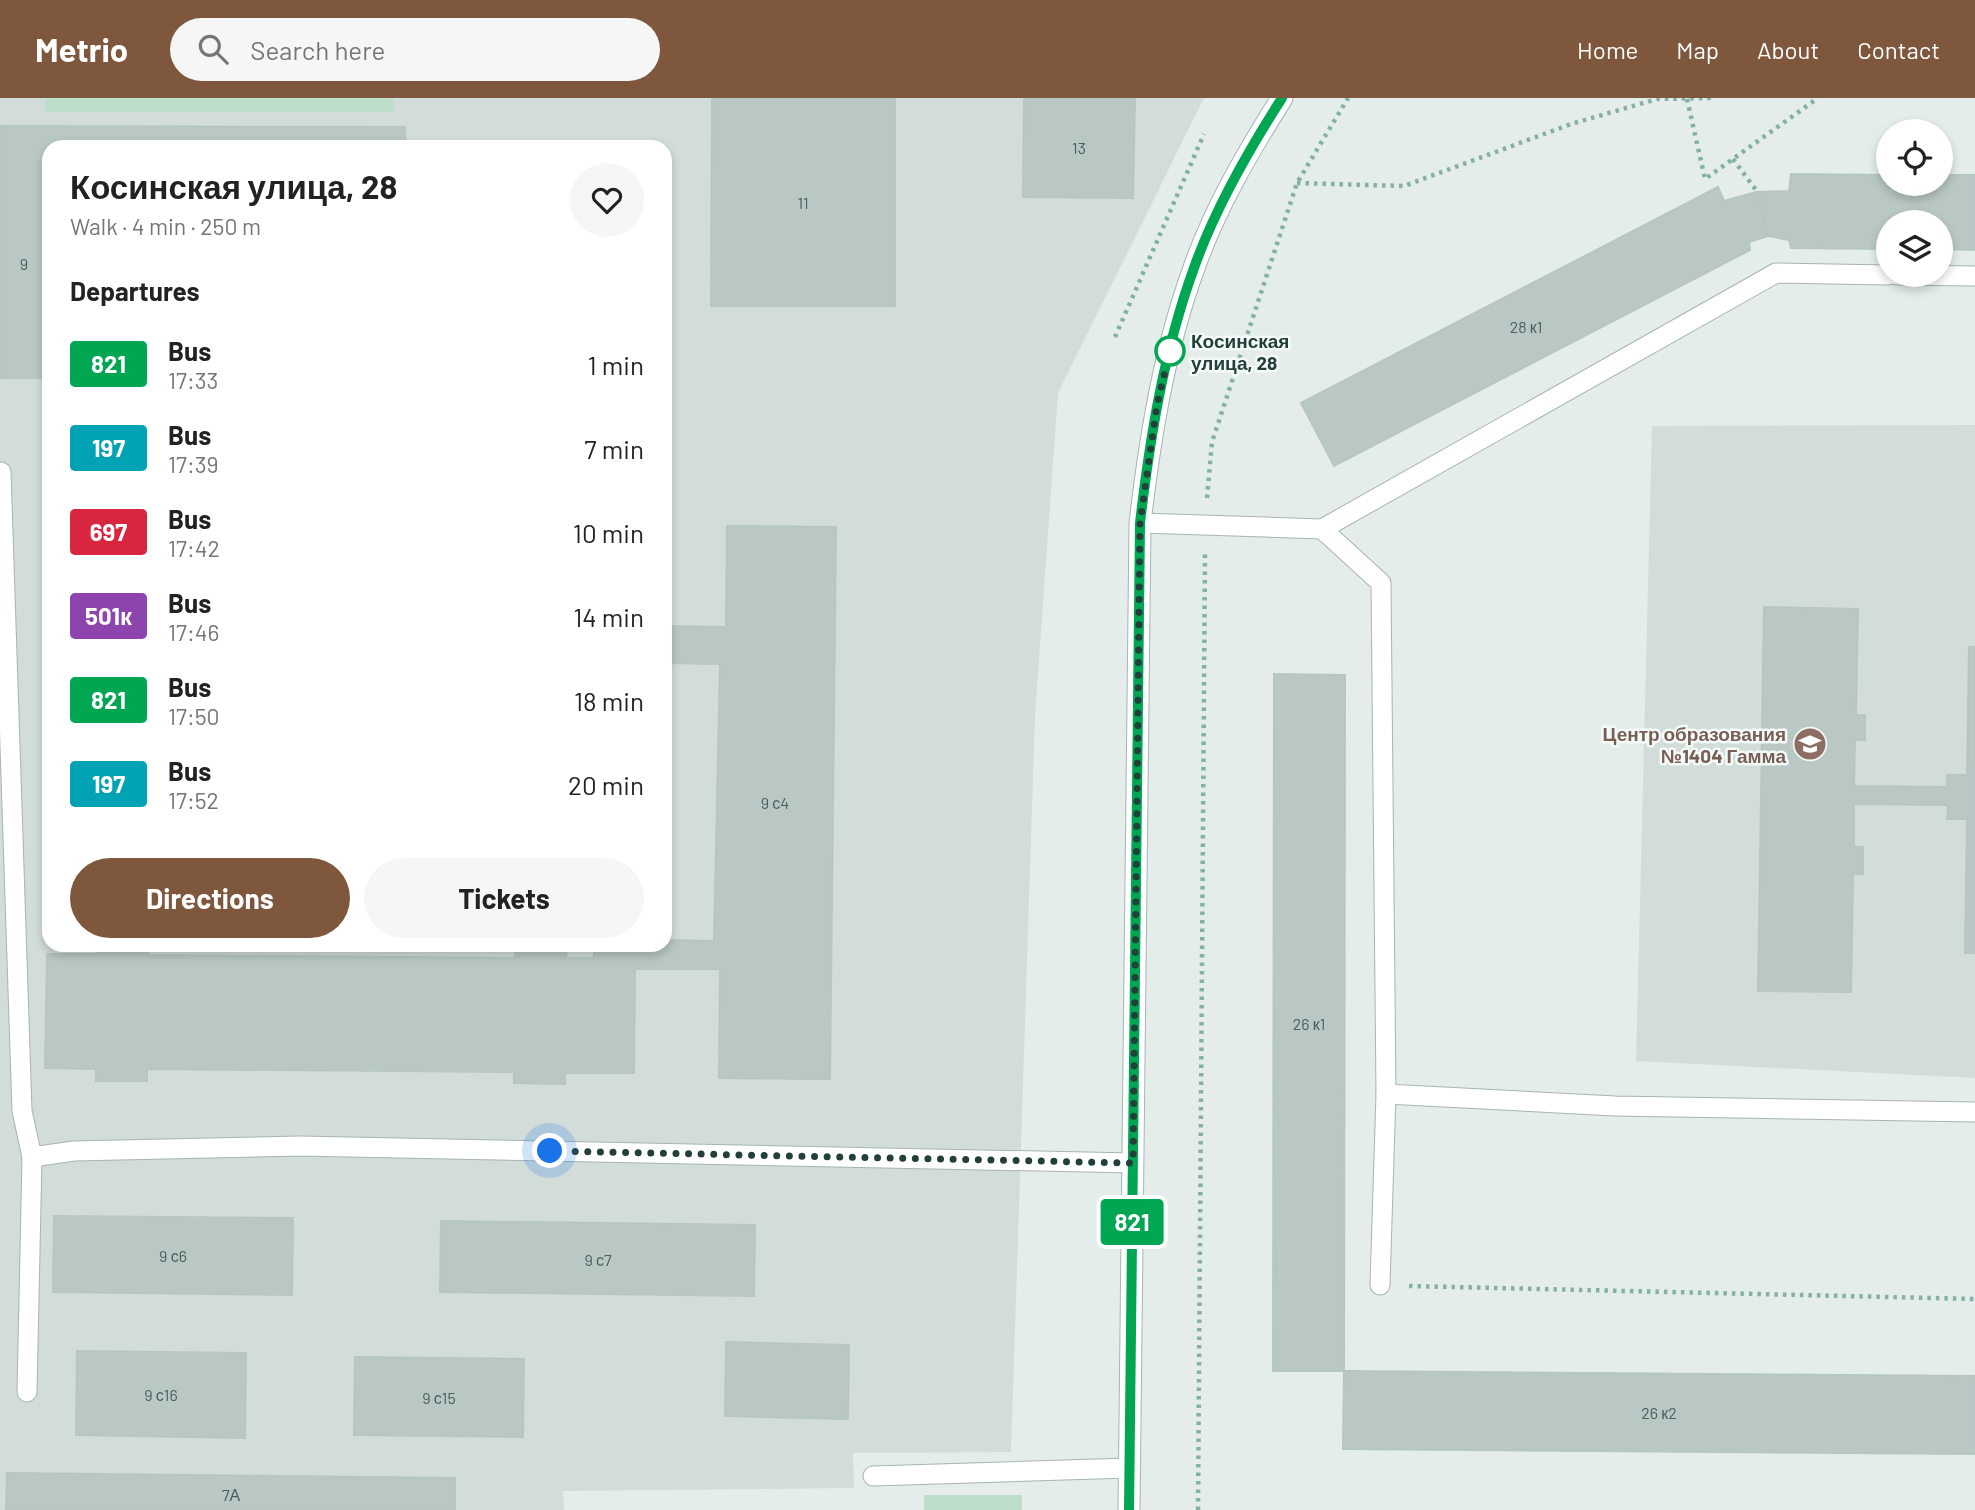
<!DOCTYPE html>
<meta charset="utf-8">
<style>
body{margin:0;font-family:Barlow,sans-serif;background:#f6f6f6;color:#222;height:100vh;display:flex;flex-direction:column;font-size:26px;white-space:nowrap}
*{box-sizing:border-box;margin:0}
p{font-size:23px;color:#767676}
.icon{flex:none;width:38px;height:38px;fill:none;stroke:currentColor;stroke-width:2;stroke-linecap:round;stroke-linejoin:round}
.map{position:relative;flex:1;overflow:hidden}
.sheet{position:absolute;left:42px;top:42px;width:630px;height:812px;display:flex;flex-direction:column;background:#fff;border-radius:21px;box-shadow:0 4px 10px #0003}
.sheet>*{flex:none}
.badge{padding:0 14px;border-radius:5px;font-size:24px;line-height:46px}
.tools{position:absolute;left:1876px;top:21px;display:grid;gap:14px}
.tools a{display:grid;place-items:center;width:77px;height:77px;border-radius:50%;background:#fff;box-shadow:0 4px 10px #0003;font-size:35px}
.you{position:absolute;width:35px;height:35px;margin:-18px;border:5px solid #fff;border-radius:50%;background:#1a73e8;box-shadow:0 0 0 10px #1a73e833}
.map>.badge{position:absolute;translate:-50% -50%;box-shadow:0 0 0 4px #fff}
h2{padding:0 28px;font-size:26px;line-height:63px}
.round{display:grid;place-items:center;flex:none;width:74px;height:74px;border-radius:37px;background:#f6f6f6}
.head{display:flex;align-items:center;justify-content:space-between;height:119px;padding:0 28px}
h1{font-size:33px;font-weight:700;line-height:52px}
.action{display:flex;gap:14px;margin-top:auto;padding:14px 28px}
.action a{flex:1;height:80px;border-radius:42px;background:#7f573d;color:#fff;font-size:28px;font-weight:700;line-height:80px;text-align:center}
.action a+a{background:#f6f6f6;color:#222}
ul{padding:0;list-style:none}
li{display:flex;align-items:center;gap:21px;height:84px;padding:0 28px}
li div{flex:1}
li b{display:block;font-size:26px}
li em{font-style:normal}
li .badge{min-width:77px;font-weight:700;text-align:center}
header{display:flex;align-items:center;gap:42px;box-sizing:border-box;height:98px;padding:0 35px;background:#7f573d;color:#fff}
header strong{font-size:33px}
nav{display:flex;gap:38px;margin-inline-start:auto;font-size:24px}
.search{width:490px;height:63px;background:#f6f6f6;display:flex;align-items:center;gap:18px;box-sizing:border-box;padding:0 24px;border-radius:38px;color:#767676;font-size:26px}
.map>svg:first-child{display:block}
</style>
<header>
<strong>Metrio</strong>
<div class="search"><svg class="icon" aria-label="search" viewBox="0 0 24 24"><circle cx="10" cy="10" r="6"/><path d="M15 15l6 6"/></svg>Search here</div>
<nav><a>Home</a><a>Map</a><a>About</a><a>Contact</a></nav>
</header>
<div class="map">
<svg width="1975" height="1412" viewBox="0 0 1975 1412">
<rect width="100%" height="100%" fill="#e4edea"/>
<g fill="#d2ddda" fill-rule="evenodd">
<path d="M0,0H1204L1058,295L1035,618L1011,1354L853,1355L854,1390L563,1393L564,1412H0ZM49,49H665V847H49Z"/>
<polygon points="1975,327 1975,980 1636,963 1652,328"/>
</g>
<g fill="#bddecb">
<rect x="45" y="0" width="349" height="14"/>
<rect x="924" y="1397" width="98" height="15"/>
</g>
<g fill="#b9c8c4" stroke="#b6c7c2" stroke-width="2">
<polygon points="1024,0 1135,0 1133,100 1023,99"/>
<polygon points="712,1 895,1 895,208 711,208"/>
<polygon points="0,28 405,29 405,49 49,49 49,280 0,280"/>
<polygon points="1791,76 1888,77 1888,86 1941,86 1941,77 1975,77 1975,152 1941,151 1941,124 1888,124 1888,151 1791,150 1789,142 1768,138 1756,94 1789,93"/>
<polygon points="1718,89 1724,103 1756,94 1768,138 1749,144 1750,152 1334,368 1301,305"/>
<polygon points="727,428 836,429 830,981 719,980 720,871 635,871 634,975 565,975 565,986 514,985 514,974 147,971 147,983 96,983 96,971 45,970 47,856 97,856 97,847 149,847 148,857 515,860 515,849 567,849 566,860 594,860 594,847 665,847 665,842 714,843 720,566 665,565 665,528 726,529"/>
<polygon points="1764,509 1858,511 1856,617 1865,617 1865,642 1855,642 1854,688 1947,689 1947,677 1967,677 1969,549 1975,549 1975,855 1965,855 1967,721 1947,721 1948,707 1854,706 1854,749 1863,749 1863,776 1853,776 1851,894 1758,893"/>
<polygon points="1274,576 1345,577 1344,1273 1273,1273"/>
<polygon points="54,1118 293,1120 292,1197 53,1194"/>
<polygon points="441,1123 755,1127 754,1198 440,1194"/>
<polygon points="726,1244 849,1247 848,1321 725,1318"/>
<polygon points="77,1253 246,1255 245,1340 76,1337"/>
<polygon points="355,1259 524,1261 523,1339 354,1337"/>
<polygon points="1344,1273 1975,1278 1975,1356 1343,1351"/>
<polygon points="7,1375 455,1380 455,1412 6,1412"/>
</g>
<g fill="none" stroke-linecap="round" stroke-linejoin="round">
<defs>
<g id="service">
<polyline points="1897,177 1975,178"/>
<polyline points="1,374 22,1013 32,1059 74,1053 300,1048 1133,1065"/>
<polyline points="1140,425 1322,431 1776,175 1888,177"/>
<polyline points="1322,431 1381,485 1386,996 1615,1008 1975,1014"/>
<polyline points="1380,1187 1386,996"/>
<polyline points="27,1294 32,1059"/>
<polyline points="873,1378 1129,1370"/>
</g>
<path id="minor" d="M1129,1412L1140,425C1150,339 1164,252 1194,170C1215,110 1248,54 1282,0"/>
</defs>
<use href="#service" stroke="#a6b5b2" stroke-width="21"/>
<use href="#minor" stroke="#a6b5b2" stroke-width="23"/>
<g stroke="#85b0a9" stroke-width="4.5" stroke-dasharray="3.5 5" stroke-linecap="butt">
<polyline points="1687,1 1705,81 1818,0"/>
<polyline points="1733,61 1756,92"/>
<polyline points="1297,85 1404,88 1571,26 1657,1 1711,0"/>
<polyline points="1115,239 1204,36"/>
<polyline points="1207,400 1212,344 1297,85 1348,0"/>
<polyline points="1409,1188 1975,1201"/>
<polyline points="1198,1412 1205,454"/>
</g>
<use href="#service" stroke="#fff" stroke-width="19"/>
<use href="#minor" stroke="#fff" stroke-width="21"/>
</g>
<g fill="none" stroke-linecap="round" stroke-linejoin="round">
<defs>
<path id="line" d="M1129,1412L1140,425C1150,339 1164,252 1194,170C1215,110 1248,53 1282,0"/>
</defs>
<use href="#line" stroke="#fff" stroke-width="16"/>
<use href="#line" stroke="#00a651" stroke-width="10"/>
<polyline stroke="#233f3b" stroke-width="7" stroke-dasharray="0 12.6" points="550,1053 1133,1065 1140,425 1157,307 1170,253"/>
</g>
<defs>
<symbol id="school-disc" viewBox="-11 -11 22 22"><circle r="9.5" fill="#8d6e63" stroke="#f4faf8"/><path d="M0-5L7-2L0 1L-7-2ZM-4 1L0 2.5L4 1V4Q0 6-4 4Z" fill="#fff"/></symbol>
</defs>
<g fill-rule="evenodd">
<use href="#school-disc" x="1791" y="627" width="38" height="38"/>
</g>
<circle fill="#fff" stroke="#00a651" stroke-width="3.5" cx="1170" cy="253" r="14"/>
<g text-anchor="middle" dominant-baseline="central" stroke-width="5" stroke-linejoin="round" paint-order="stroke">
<g font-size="16" fill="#48615d">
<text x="1079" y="49">13</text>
<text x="803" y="104">11</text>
<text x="24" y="165">9</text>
<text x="1526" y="228">28 к1</text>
<text x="775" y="704">9 с4</text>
<text x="1309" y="925">26 к1</text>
<text x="173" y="1157">9 с6</text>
<text x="598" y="1161">9 с7</text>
<text x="161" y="1296">9 с16</text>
<text x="439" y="1299">9 с15</text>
<text x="1659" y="1314">26 к2</text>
<text x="231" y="1396">7А</text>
</g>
<g font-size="19" font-weight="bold" fill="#233f3b" stroke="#f4faf8" text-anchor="start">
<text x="1191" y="242">Косинская<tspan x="1191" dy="22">улица, 28</tspan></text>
</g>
<g font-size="19" font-weight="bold" fill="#785e54" stroke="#f4faf8" text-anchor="end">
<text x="1786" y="635">Центр образования<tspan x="1786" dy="22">№1404 Гамма</tspan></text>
</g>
</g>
</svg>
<div class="tools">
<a><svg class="icon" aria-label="locate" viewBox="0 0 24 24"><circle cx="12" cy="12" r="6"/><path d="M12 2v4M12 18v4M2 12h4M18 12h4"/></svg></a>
<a><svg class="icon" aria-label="layers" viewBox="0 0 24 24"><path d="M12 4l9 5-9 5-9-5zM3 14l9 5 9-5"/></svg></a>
</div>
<div class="you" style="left:550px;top:1053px"></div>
<b class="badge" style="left:1132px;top:1124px;background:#00a651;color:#fff">821</b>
<section class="sheet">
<div class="head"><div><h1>Косинская улица, 28</h1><p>Walk · 4 min · 250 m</p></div><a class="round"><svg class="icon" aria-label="heart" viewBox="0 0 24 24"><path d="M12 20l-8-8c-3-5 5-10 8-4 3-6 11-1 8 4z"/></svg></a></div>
<h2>Departures</h2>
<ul>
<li><span class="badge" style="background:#00a651;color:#fff">821</span><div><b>Bus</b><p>17:33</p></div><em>1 min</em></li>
<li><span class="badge" style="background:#00a3b4;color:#fff">197</span><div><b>Bus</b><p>17:39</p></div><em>7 min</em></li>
<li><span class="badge" style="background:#d7263d;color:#fff">697</span><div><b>Bus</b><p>17:42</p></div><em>10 min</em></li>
<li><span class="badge" style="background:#8e44ad;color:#fff">501к</span><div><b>Bus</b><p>17:46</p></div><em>14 min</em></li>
<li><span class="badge" style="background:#00a651;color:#fff">821</span><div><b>Bus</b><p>17:50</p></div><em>18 min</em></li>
<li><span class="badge" style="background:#00a3b4;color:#fff">197</span><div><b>Bus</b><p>17:52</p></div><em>20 min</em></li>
</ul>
<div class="action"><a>Directions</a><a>Tickets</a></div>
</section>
</div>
